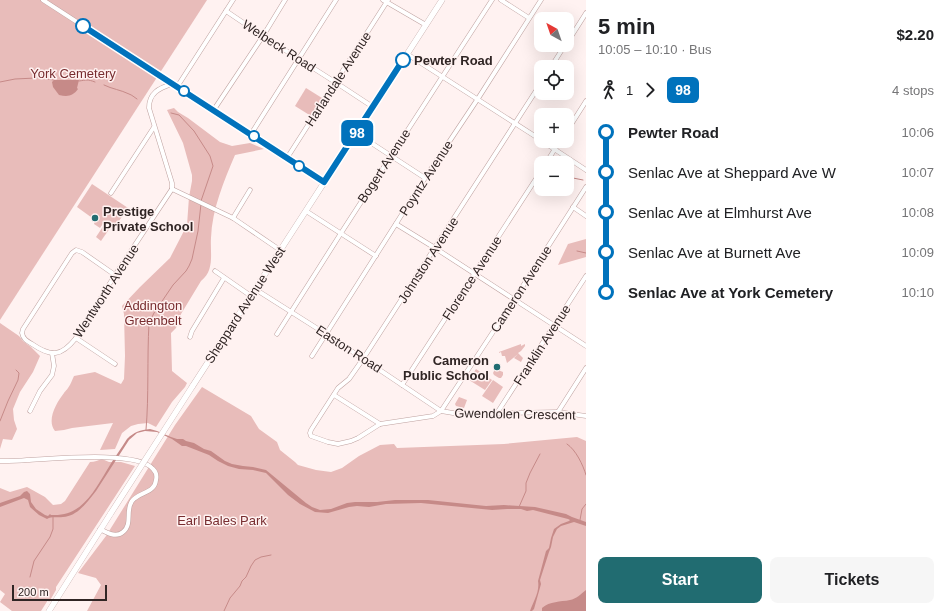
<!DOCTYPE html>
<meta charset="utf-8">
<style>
body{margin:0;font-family:Helvetica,sans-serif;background:#f6f6f6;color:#202124;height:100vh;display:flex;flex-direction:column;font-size:15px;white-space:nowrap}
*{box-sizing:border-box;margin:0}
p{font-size:13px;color:#757577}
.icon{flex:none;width:22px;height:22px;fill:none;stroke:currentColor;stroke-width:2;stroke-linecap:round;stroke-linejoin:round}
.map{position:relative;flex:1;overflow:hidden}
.sheet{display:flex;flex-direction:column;background:#fff;width:360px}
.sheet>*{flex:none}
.badge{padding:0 8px;border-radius:6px;font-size:14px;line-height:26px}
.needle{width:26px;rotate:320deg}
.controls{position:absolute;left:534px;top:12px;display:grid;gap:8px}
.controls a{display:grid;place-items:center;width:40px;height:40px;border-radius:8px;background:#fff;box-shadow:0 4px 16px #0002;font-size:20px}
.scale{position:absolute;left:12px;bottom:10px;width:95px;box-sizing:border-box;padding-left:4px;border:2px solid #302524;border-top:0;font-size:11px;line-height:14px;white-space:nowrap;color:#302524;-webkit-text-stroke:3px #fff2f1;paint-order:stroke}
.map>.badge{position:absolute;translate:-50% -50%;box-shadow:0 0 0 2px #fff}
.legs{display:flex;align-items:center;gap:6px;height:44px;padding:0 12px;font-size:13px}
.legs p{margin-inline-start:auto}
.summary{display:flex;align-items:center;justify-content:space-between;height:68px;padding:0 12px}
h1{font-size:22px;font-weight:600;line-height:30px}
.button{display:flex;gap:8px;margin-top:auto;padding:8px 12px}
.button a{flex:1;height:46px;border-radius:8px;background:#216c71;color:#fff;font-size:16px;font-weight:600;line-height:46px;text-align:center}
.button a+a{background:#f6f6f6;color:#202124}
ul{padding:0 12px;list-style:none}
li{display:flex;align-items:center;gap:14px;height:40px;font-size:15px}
li i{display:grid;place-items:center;width:6px;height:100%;margin:0 5px;background:currentColor}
li i::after{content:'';width:10px;height:10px;margin:-5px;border:3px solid;border-radius:50%;background:#fff}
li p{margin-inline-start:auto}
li:first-child i{background:linear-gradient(#0000 50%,currentColor 0)}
li:last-child i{background:linear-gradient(currentColor 50%,#0000 0)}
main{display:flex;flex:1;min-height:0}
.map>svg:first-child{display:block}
</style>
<main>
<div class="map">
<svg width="586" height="611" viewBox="0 0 586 611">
<rect width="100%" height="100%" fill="#fff2f1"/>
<g fill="#e8bcba">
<polygon points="0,0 207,0 0,320"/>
<polygon points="306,88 322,98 311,116 295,106"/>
<path d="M174,108L178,112L188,118L220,142L232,146L250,143L264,149L235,155C224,181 212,209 211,238C210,253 215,270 201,281L181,314L176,328L171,333L172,371L187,383L185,387L172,402L156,427L148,423L138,424L131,426L122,433L115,449L100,450L113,423L72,428L64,430L55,431C46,420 57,402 64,393C66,390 66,391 68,388C71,384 72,380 74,376L95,372L121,384L124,379L125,356L124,314L122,306L140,287L170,258L187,225L189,197L192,181V175L183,143L167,110Z"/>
<polygon points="92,184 128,208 114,228 104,222 100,228 94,224 95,220 77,207"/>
<polygon points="104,225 110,228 101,241 96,237"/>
<polygon points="586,239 586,257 558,265 568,244"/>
<polygon points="0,323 19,336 23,341 31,347 40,356 33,372 20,392 13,409 14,420 17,429 12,440 3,439 0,449"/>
<polygon points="521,344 521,346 525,344 525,346 521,351 518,353 523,358 521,362 514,358 518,354 507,363 505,356 502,356 501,352 499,353 499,352"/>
<polygon points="476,369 492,380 485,390 469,380"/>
<polygon points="498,370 503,372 503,375 501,378 499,378 494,375 493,373 494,371"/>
<polygon points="493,380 503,387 493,403 482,396"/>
<polygon points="202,387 251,416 259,429 277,442 280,450 295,462 298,465 316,470 331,472 342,468 359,456 380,445 394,444 397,448 504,444 577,437 586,441 586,611 87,611 101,585 96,578 78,573 106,536 175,425"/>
<polygon points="459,397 467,400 464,408 456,406 455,404"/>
<path d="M102,459L109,462H121L135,466L56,587V590L49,602L48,600L41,611H12L0,602L5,594L0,590V488L10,492L27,487L45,497L53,505L61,504L65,501L90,462C95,462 98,460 102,459Z"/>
</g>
<g fill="#c68a88">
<path d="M54,80H79L77,88L78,89C73,96 68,97 59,95L53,87L52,82Z"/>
<path d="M150,429L157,431L171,437L177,439H183L186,441L194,443L204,449L211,451L225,461L232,464L243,466L253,467L266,470L306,503L312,507L320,510L331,509L347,503L355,502H377L395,500H428L486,506L504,505L535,507L566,514L572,517L586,522V526L574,522L561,526L557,529L553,537L551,547L549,552L540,580L541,584L534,609L532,611H530C533,602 540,592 538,581L546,551L549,548L551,538L554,529L561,524L569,521L570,520L568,519L533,510L527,511L521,509H507L492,510L421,503L386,504L369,507L357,506L349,507L328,513L315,512L300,504L288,495L266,473L253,470L239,469L228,466L218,461L209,455L186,446H182L172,439L157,432L145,431L137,433L129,440L96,491C87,502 78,516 63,517C57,518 52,516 47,519L39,515L30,507L28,500L24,498L0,507V503L20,496L24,492L27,491L30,494L31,502L36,509L45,515L48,516L50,514L51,515C81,517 93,493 107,470C113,459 121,449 127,439C134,432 140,430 150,429Z"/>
<path d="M586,590V611H542V608C550,601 560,602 570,600C576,599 581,594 586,590Z"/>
</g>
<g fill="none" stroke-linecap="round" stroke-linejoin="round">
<g stroke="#c68a88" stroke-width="1">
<polyline points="46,79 54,80"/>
<path d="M79,81C87,80 87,79 95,82"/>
<polyline points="0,82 15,79 36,78"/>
<path d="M104,85C112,89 121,90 129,94C132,95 134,97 137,99"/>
<polyline points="171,113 179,115 194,131 210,156 213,166 201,201"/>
<polyline points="568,177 583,180"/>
<polyline points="577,251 586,253"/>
<polyline points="0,421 8,401 18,380 19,373 16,370"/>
<path d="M146,430C149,395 147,359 149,323L154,313L173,285L186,271L189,266L192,259L198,231L201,204"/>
<path d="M567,444C576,450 583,465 586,475"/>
<polyline points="519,507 526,491 526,483 530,473 540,454"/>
<polyline points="580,520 582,509 586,504"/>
<polyline points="30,577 34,561 50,537 53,529 53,517"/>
<polyline points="224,611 230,598 240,586 242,581 246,577 251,566 255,560 261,557 271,555"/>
</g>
<defs>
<g id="minor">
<polyline points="43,0 324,182"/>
<polyline points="383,0 426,25"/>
<polyline points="501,0 529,18"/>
<polyline points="226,11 263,36 335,82 373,107"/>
<polyline points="567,43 586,13"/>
<polyline points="407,54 541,140"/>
<polyline points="551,67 565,45"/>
<polyline points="541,83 363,359 349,379 338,388 311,430 310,433 311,436 328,442 338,444 351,441 358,438 380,424 433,416 441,411 512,303 586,187"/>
<path d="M172,84C159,88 149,93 149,108L172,183V189"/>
<polyline points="177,87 233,0"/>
<polyline points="213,111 263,36 285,0"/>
<polyline points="567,131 586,101"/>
<polyline points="356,133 425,178"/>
<polyline points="251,134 336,0"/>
<polyline points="542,141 586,170"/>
<polyline points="287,158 388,0"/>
<polyline points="546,163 560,141"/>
<polyline points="172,189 233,218 280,250"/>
<polyline points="111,193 154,127"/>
<polyline points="573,207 586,216"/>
<polyline points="306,211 376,256"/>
<polyline points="233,218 250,190"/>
<polyline points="396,224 435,248 586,346"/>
<polyline points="215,271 251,296"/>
<path d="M115,275L82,252L76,250L72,253L23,329L22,333C23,339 27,341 32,344C51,357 61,357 76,338L115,275L172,189"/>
<polyline points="255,289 326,334 441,411 459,414 558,412 586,416"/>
<polyline points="277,334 343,230 492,0"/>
<polyline points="190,337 192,331 224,278"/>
<polyline points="76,338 115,364"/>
<polyline points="312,356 425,178 479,97 541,0"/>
<polyline points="402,385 541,171"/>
<polyline points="334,395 380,424"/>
<polyline points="30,411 40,391 52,375 54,366 52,353"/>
<polyline points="558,412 586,368"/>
<polyline points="497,413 586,276"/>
<path d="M0,461C9,461 18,461 27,460C51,459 138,450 153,469C156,472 157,476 156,480C155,493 139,492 132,501C125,511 133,524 123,532C116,538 107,533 100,529"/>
</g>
<g id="major">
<polyline points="192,387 442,0"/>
<polyline points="49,611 111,513"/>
</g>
</defs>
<use href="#minor" stroke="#bfa2a0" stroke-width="5"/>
<use href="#major" stroke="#bfa2a0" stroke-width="6"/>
<use href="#minor" stroke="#fff" stroke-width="4"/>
<use href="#major" stroke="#fff" stroke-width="5.5"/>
<defs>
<polyline id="major-bridge" points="111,513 192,387"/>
</defs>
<use href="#major-bridge" stroke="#bfa2a0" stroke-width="6" stroke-linecap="butt"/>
<use href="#major-bridge" stroke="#fff" stroke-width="5.5"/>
</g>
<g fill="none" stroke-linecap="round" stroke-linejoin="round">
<defs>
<polyline id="line-1" points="83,26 324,182 403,60"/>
</defs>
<use href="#line-1" stroke="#fff" stroke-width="9"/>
<use href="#line-1" stroke="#0072bc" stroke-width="6"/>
</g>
<g fill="#fff" stroke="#0072bc" stroke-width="2">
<circle cx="83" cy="26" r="7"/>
<circle cx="403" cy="60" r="7"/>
<circle cx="184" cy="91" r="5"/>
<circle cx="254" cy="136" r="5"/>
<circle cx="299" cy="166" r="5"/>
</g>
<g fill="#216c71" stroke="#fff2f1" stroke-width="1.5">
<circle cx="95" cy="218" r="4"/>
<circle cx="497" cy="367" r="4"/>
</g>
<g text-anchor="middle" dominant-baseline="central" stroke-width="3" stroke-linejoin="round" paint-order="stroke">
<g font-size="13" fill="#302524" stroke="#fff2f1">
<text transform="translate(279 46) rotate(33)">Welbeck Road</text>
<text transform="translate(338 79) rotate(-57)">Harlandale Avenue</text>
<text transform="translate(384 166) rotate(-57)">Bogert Avenue</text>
<text transform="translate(426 178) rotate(-57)">Poyntz Avenue</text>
<text transform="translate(428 260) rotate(-57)">Johnston Avenue</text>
<text transform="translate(472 278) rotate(-57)">Florence Avenue</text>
<text transform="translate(521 289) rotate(-57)">Cameron Avenue</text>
<text transform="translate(106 291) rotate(-57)">Wentworth Avenue</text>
<text transform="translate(245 305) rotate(-57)">Sheppard Avenue West</text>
<text transform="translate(542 345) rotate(-57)">Franklin Avenue</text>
<text transform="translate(349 349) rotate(33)">Easton Road</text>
<text transform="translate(515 414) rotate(1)">Gwendolen Crescent</text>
</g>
<g font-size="13" font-weight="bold" fill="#302524" stroke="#fff2f1" text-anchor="start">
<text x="414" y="60">Pewter Road</text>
</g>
<g font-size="13" fill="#782d30" stroke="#fff2f1">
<text x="73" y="73">York Cemetery</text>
<text x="153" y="305">Addington<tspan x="153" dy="15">Greenbelt</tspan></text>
<text x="222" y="520">Earl Bales Park</text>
</g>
<g font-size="13" font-weight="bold" fill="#302524" stroke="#fff2f1" text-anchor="start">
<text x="103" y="211">Prestige<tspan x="103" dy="15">Private School</tspan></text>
<text x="489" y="360" text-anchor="end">Cameron<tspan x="489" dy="15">Public School</tspan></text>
</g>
</g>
</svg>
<div class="controls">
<a><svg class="needle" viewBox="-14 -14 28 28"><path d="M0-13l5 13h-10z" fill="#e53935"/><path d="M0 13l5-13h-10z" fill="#757577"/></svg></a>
<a><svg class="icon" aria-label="locate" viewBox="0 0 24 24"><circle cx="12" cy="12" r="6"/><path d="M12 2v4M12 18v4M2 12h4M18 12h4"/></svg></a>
<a>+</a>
<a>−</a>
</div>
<div class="scale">200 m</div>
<b class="badge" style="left:357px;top:133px;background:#0072bc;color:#fff">98</b>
</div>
<section class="sheet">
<div class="summary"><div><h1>5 min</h1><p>10:05 – 10:10 · Bus</p></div><b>$2.20</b></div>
<div class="legs"><svg class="icon" aria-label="walk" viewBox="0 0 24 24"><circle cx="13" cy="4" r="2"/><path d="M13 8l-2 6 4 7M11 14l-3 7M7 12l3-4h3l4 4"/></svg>1<svg class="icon" aria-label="forward" viewBox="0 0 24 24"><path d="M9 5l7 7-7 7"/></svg><b class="badge" style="background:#0072bc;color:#fff">98</b><p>4 stops</p></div>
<ul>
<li><i style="color:#0072bc"></i><b>Pewter Road</b><p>10:06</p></li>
<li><i style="color:#0072bc"></i><span>Senlac Ave at Sheppard Ave W</span><p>10:07</p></li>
<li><i style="color:#0072bc"></i><span>Senlac Ave at Elmhurst Ave</span><p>10:08</p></li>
<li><i style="color:#0072bc"></i><span>Senlac Ave at Burnett Ave</span><p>10:09</p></li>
<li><i style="color:#0072bc"></i><b>Senlac Ave at York Cemetery</b><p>10:10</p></li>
</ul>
<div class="button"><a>Start</a><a>Tickets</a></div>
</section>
</main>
